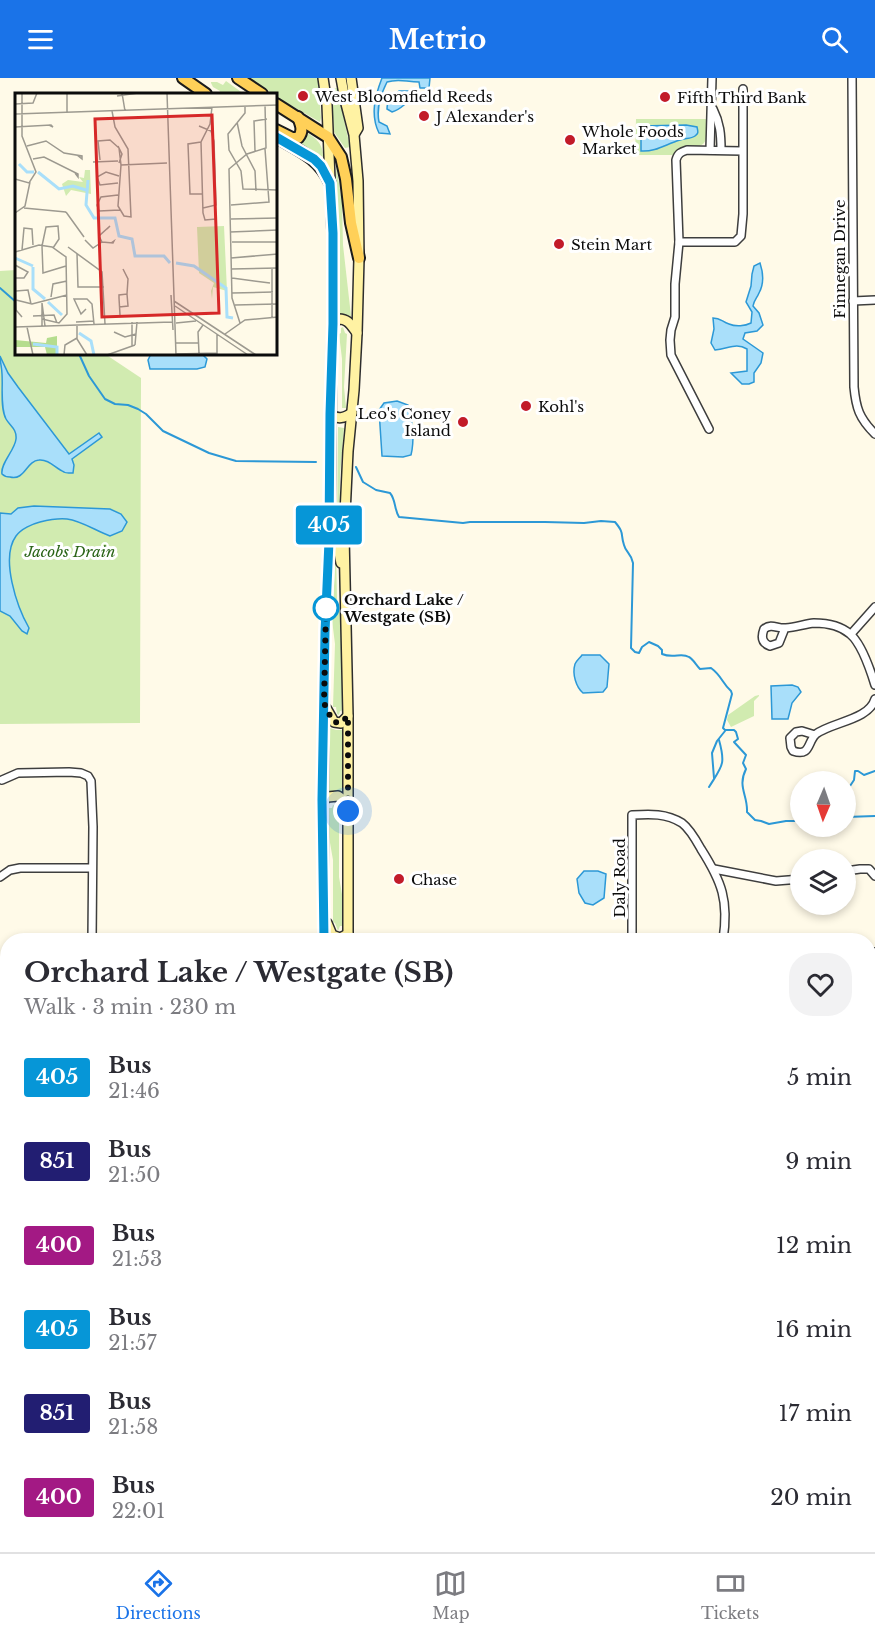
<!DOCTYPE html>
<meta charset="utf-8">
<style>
body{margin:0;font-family:"Libre Baskerville",serif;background:#f2f2f3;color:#2b2b33;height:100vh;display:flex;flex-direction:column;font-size:22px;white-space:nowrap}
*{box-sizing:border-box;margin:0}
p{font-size:20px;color:#7c7c81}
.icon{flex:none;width:33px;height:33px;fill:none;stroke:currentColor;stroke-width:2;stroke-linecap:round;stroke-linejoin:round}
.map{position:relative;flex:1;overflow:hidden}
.drawer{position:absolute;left:0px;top:855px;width:876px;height:620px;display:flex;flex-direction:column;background:#fff;border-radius:24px 24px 0 0;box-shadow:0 3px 9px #0003}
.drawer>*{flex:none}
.badge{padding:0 12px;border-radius:4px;font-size:21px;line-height:39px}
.needle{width:39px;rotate:182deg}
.fabs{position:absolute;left:790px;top:693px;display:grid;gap:12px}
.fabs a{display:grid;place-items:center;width:66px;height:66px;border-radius:50%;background:#fff;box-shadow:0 3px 9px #0003;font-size:30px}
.you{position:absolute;width:30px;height:30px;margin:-15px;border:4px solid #fff;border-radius:50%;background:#1a73e8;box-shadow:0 0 0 9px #1a73e833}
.map>.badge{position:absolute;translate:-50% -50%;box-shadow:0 0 0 3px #fff}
.round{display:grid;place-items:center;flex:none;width:63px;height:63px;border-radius:24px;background:#f2f2f3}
.summary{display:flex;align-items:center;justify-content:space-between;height:102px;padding:0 24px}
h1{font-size:28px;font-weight:800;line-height:45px}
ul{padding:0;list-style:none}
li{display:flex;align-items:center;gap:18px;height:84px;padding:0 24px}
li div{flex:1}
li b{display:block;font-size:22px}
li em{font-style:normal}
li .badge{min-width:66px;font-weight:700;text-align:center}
header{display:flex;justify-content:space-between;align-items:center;height:78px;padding:0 24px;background:#1a73e8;color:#fff;font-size:27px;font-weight:800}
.tab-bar{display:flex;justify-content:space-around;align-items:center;height:84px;border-top:2px solid #e1e1e2;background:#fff;font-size:16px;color:#7c7c81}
.tab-bar a{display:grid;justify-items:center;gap:3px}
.tab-bar .on{color:#1a73e8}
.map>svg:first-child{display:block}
</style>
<header><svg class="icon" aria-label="menu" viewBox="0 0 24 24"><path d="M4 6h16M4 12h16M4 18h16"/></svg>Metrio<svg class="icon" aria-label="search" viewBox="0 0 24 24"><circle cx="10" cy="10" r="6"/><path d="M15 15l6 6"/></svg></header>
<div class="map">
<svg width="875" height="1474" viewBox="0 0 875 1474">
<rect width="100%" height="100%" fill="#fffae8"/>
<g fill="#d1ebb0">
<polygon points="249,0 318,0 321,40 320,44 285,24"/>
<polygon points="226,3 244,16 219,16 220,13 213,9 211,5 211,4 217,4 223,7"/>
<polygon points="337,10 350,69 345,70 334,54 331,11"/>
<path d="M636,41H707C707,47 708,55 706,61C702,75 682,64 674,77H635Z"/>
<path d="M306,54C317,61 323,66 323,79L298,65Z"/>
<polygon points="336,87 342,124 343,167 351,238 339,236"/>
<polygon points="16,192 16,276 105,276 141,300 140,645 0,646 0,193"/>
<polygon points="343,249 345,255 347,256 344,309 346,330 342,330 342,281 339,256 341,255 341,250"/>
<polygon points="338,349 344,350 340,398 339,456 337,456"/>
<polygon points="336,473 337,521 342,543 343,632 340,633 339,637 337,636 336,629 333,629 335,566 332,542"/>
<polygon points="759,617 759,618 754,623 754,638 731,649 727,642 728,637 755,618"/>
<polygon points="330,650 336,652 343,652 343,715 329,713"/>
<polygon points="333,727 335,728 337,734 339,735 339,799 343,822 343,848 340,848 338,853 335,845 333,844 333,782 329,759 329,730 332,730"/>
</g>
<g fill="#a9dffa" stroke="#2c98d6" stroke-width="1.5">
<path d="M382,0H430L429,10H420L419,4C406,4 399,0 387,4C381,16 376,29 379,44L387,48L390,56L379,55C370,37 375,18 382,0Z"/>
<path d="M399,13H408L413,15C411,23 399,32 392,34L387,31C387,22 392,18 399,13Z"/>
<path d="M686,47L697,49C698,54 699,55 695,58C691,61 685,60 680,62C666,66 656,74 641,73V48Z"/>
<path d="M760,185C763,194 764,206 759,215C757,220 754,222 753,228L759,235L763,247L757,253L745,255L743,261L763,275L761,285L754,295V304L749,306H742L731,295L747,293V271C736,264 728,271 715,272L711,265L714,251L713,240C721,240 722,244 729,246C736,249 745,248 751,245L752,234L746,224L751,208L752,196L754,188Z"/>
<polygon points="151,276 202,276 207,281 205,289 197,291 150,291 148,282"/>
<path d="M0,278L8,295L18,309L69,376L99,355L102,359L72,381L74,387L73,395C72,395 64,395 64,394C56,391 49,381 39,382C26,383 25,403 10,399C7,399 4,398 2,396C0,386 15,372 16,361C17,351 10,348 6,341C0,330 3,309 2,296C2,290 0,284 0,278Z"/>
<path d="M397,323L408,327C412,342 415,361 411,377L403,379L382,378L379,332L384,325Z"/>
<path d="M34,428L110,431L121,436L127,444L122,453L110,458C96,453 82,443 67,441C58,440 48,442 40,444C32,446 21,451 16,458C0,480 17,529 29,550L27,556L22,553L10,538L0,533V435L11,436L18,430Z"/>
<path d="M582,577H600L609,586L607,609L603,614L583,615C576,609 572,596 575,586C577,582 580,580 582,577Z"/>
<polygon points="792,607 798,609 801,614 792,625 788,641 772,641 771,608"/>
<polygon points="584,793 598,793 606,796 604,820 593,827 585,825 579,815 577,801"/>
</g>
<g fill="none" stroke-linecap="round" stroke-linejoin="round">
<g stroke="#2c98d6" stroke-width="2">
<polyline points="0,210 16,224"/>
<polyline points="79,276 89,298 105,321 115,326 128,327 138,331 146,336 163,353 209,375 236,383 316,384"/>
<path d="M356,389L363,404L376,412L390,415C396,422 394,431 399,439L463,445L470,444H545L584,445L601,443L615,444C625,456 620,455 624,467C626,475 631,475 633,485L631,570L635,574L639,575L642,569L649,564L658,568L662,572V576C674,581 681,574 689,579C693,581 696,587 700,591L711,590C722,598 722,605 731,613L732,616L723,650L725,652H734L736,654L738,661L734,664L746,677L743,685L746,691C737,709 748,717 747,734L755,742L761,743L769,746L786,743H801"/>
<polyline points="714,700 712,675 717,663 725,653"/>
<path d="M709,709C722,688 726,687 719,662"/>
<polyline points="846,714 854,702 855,693 858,693 864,697 875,693"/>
<polyline points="846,739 875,738"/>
<polyline points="806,748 812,751 817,748"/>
</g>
<defs>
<g id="minor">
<path d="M852,0L854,309C856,330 859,340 875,356"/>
<path d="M713,31C720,45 721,56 721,72"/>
<polyline points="710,72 712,0"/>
<path d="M742,73L687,72C681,74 678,75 676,82L679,164H735L741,158L743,136V11"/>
<polyline points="679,164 675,206 675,239 671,252 670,262 671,277 709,351"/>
<polyline points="853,223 875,222"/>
<path d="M785,550L779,565L770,568C762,565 761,559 764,551C772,545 777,551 786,550C796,549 805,546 814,545C827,545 841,548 850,556C861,565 871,594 875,607"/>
<polyline points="851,556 875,529"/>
<path d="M815,657L802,653L796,654L790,660L791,669L793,673C811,679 807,664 816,656C832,644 869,642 875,621"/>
<polyline points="2,702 18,695 69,694 81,695 88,698 91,703 93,749 92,862"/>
<polyline points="714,791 776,803 801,801"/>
<polyline points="846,793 860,791 869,791 875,798"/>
<polyline points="0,799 10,792 20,790 91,790"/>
<path d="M632,862V737C650,736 666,735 682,745C690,751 696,762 701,771C722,804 729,823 723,862"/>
<polyline points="868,882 875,874"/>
<polyline points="868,989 873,998 875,1007"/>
<polyline points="868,1058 873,1055 875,1050"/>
<polyline points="868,1151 875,1150"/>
<polyline points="868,1215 875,1216"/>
<polyline points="868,1259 875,1260"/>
<polyline points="868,1319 875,1321"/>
<polyline points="0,1334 8,1346"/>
<polyline points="0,1425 8,1426"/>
<polyline points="0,1444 8,1445"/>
<polyline points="9,1467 11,1474"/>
<polyline points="739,1467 740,1474"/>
<polyline points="2,1474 8,1451"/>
</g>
<g id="secondary">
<polyline points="323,0 327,27 333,177 330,429 325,554 323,722 324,862"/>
<polyline points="341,0 345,22 354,57 358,103 359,180 357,255 354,312 348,373 344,457 348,638 348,862"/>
<polyline points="351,0 358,50 355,55"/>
<path d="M333,246L337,241C348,240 351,247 357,255"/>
<path d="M330,336C338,342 344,340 352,335"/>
<path d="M329,463C339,465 339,476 341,485"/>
<polyline points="326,630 334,644 341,645 348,638"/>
<polyline points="323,722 328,719 338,718 341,720 344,734"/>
<polyline points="327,845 332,857 340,860 348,856"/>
<polyline points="334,1467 334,1474"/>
</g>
<g id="primary">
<polyline points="183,0 206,16"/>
<polyline points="238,0 262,16"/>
<polyline points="276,26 328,59 341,79 346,101 351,145 359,180"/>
<path d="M276,52L292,60H298C304,53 301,47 298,39"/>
<path d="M276,59C298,72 319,80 330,105"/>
</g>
</defs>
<use href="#minor" stroke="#3e3e3e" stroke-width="10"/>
<use href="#secondary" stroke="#2d2d2d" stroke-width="12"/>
<use href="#primary" stroke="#1c1c1c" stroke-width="14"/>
<use href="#minor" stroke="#fff" stroke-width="7"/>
<use href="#secondary" stroke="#fff2a3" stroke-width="9"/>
<use href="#primary" stroke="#ffd058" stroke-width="10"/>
</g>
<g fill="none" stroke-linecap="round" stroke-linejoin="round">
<defs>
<polyline id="line" points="276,59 314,81 321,88 330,105 333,155 333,246 330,336 329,463 325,554 322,722 324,862"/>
</defs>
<use href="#line" stroke="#fff" stroke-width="14"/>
<use href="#line" stroke="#0696d7" stroke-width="9"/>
<polyline stroke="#0b0b0b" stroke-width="6" stroke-dasharray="0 10.8" points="326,530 324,625 332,642 334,644 341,645 348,638 348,733"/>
</g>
<g fill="#c21b29" stroke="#fff" stroke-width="2">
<circle cx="303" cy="18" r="6"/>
<circle cx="665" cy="19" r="6"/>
<circle cx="424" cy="38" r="6"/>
<circle cx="570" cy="62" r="6"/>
<circle cx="559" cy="166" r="6"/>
<circle cx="526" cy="328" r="6"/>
<circle cx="463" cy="344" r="6"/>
<circle cx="399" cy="801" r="6"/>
</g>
<circle fill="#fff" stroke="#0696d7" stroke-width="3" cx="326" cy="530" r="12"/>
<g text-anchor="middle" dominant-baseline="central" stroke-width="6" stroke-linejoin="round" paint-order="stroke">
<g font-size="15" fill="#0b0b0b" stroke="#fff" text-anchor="start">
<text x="315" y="18">West Bloomfield Reeds</text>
<text x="677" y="19">Fifth Third Bank</text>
<text x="436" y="38">J Alexander's</text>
<text x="582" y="53">Whole Foods<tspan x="582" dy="17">Market</tspan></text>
<text x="571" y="166">Stein Mart</text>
<text x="538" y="328">Kohl's</text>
<text x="451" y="335" text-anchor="end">Leo's Coney<tspan x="451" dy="17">Island</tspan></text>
<text x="411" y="801">Chase</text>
</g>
<g font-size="15" fill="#0b0b0b" stroke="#fff">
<text transform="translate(839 181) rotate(-90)">Finnegan Drive</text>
<text transform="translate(619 800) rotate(-90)">Daly Road</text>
</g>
<g font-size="15" font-style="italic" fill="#2b6518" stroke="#fff">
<text x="70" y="473">Jacobs Drain</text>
</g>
<g font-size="15" font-weight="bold" fill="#0b0b0b" stroke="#fff" text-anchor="start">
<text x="344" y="521">Orchard Lake /<tspan x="344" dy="17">Westgate (SB)</tspan></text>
</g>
</g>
<g transform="translate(15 15)">
<rect width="262" height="262" fill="#fffae8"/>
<path d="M70,77H75L76,101L56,97L51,103L47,91L53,87L68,89L64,84L69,85ZM209,133L212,198L198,194L197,206L196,198L199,190L184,180L182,134Z" fill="#d1ebb0"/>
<path d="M42,243V262H32L30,254H0V247L31,250L32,245Z" fill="#b5dd8e"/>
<path fill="none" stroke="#a9dffa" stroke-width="3" d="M4,71L12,79H19M23,79L44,96L58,93L71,97M73,87L71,112L79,125H100L104,143L117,146L120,163H149L155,170M0,165L18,173M161,170L179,173L211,195L212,224L218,225M18,174V196L30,206M33,209L47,222M64,240L76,248L79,262M18,251L42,254V262"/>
<path fill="none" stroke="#9d9a90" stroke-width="1.5" d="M107,0L110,18M152,0L161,262M102,3L123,0M0,11L18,10L22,0M230,13V20L213,41L214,57L226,78L228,96L263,97M197,14L195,31L186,49L188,120L190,127L201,126M97,18L100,34L113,56L116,124L109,123L103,113L106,72M52,20V0M0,21L263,12M222,29L227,53L240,78L241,98M184,33L196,38L199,48L201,112L188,115M0,34L36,32L38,34L34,32M186,49L173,51L175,101H188M12,53L31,48L49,60L67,63V66L62,62M103,53L107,61L104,70M240,58L239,28L252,26M18,66L29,64L63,81V84L60,80M85,67L83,48L95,47L104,55L106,72M78,69L103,68M106,72L152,70M0,86L14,90L21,79L7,43V0M103,90L85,92L82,84L91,79L104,83M103,102L86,104L82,112L84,118L105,117M216,112L254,109L250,56M9,115L51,119M51,119L69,144M0,120L10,113L15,89M216,126L263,125M92,136L95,133L84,143L87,149L98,150L99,148L96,150M215,139L263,137M70,147L78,155L87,149M217,149H263M27,153L31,134L43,133L44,146L38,155M27,153L28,180L51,173M53,154L87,179L90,231M7,157L9,135L17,136L18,152M0,159L24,152L37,154L51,164L52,221L44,230L27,226M62,161L63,194H89M216,165L263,161M0,172L13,179L9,185H0M257,175V224M108,176L113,186L112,201M216,176L263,175M0,180L1,217L7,224M217,185L255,190M1,198L13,197L16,211M217,200L258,199M156,202L158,237M36,204L38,191L52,188M1,207L17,211L52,202M159,208L241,262M220,212L263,211M160,213L233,262M104,214L113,213L112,201L104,202V205L105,222M71,216L66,221L59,206H72L77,211L79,231M18,223L39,222L42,230M61,229L79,228M117,229V253M161,230L181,228M225,230L217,205L214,76L232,61L251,55L250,12M62,232V246L72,262M27,233V210L30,233M0,234L157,229M12,234L18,262M99,239L110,244L121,241M210,241L230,227L263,224M160,250H183M120,252L122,229M184,260L183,239L188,232M161,261L202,260M202,261V241M49,262L50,252L62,245M92,262L120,252"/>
<path fill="#d62828" fill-opacity="0.15" stroke="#d62828" stroke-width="3" d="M197,22L204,220L87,224L80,26Z"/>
<rect width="262" height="262" fill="none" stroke="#0b0b0b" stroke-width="3"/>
</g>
</svg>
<div class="fabs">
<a><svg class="needle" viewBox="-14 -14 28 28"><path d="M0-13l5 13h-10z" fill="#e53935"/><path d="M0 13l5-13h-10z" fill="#7c7c81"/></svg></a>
<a><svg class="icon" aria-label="layers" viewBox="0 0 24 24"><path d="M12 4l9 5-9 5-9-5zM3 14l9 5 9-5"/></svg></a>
</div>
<div class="you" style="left:348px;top:733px"></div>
<b class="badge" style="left:329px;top:447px;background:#0696d7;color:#fff">405</b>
<section class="drawer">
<div class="summary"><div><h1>Orchard Lake / Westgate (SB)</h1><p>Walk · 3 min · 230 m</p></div><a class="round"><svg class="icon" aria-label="heart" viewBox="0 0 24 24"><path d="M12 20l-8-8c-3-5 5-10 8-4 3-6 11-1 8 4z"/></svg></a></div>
<ul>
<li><span class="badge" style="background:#0696d7;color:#fff">405</span><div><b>Bus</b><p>21:46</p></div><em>5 min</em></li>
<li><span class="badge" style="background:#221e72;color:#fff">851</span><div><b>Bus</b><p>21:50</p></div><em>9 min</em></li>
<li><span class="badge" style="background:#a31984;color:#fff">400</span><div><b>Bus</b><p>21:53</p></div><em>12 min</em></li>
<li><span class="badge" style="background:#0696d7;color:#fff">405</span><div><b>Bus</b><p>21:57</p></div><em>16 min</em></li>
<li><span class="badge" style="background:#221e72;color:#fff">851</span><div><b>Bus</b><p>21:58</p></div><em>17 min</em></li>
<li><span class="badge" style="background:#a31984;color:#fff">400</span><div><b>Bus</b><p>22:01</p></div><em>20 min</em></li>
</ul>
</section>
</div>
<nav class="tab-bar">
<a class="on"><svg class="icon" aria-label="directions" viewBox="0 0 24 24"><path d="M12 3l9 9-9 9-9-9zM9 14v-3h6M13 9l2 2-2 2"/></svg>Directions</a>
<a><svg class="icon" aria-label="map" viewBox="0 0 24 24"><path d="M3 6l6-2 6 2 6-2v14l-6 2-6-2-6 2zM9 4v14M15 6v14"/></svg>Map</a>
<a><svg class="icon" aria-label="tickets" viewBox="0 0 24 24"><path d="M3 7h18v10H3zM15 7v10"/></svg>Tickets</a>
</nav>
